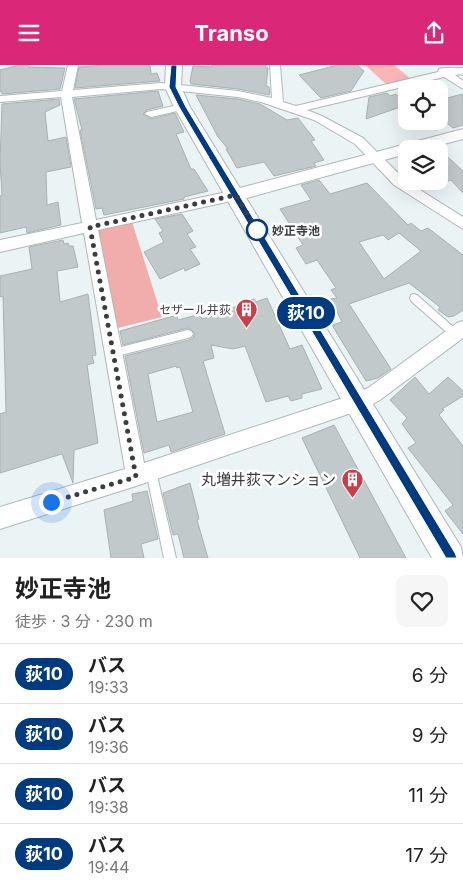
<!DOCTYPE html>
<html lang="ja">
<meta charset="utf-8">
<style>
body{margin:0;font-family:Inter,"Noto Sans JP",sans-serif;background:#f6f6f6;color:#222;height:100vh;display:flex;flex-direction:column;font-size:19px;white-space:nowrap}
*{box-sizing:border-box;margin:0}
p{font-size:16px;color:#767676}
.icon{flex:none;width:28px;height:28px;fill:none;stroke:currentColor;stroke-width:2;stroke-linecap:round;stroke-linejoin:round}
.map{position:relative;height:493px;overflow:hidden}
.details{display:flex;flex-direction:column;background:#fff;flex:1}
.details>*{flex:none}
.badge{padding:0 10px;border-radius:16px;font-size:18px;line-height:32px}
.controls{position:absolute;left:398px;top:15px;display:grid;gap:10px}
.controls a{display:grid;place-items:center;width:50px;height:50px;border-radius:10px;background:#fff;box-shadow:0 5px 20px #0002;font-size:25px}
.you{position:absolute;width:25px;height:25px;margin:-12px;border:4px solid #fff;border-radius:50%;background:#1a73e8;box-shadow:0 0 0 8px #1a73e833}
.map>.badge{position:absolute;translate:-50% -50%;box-shadow:0 0 0 2px #fff}
.round{display:grid;place-items:center;flex:none;width:52px;height:52px;border-radius:10px;background:#f6f6f6}
.summary{display:flex;align-items:center;justify-content:space-between;height:85px;padding:0 15px}
h1{font-size:24px;font-weight:700;line-height:38px}
ul{padding:0;list-style:none}
li{display:flex;align-items:center;gap:15px;height:60px;padding:0 15px;border-top:1px solid #e0e0e0}
li div{flex:1}
li b{display:block;font-size:19px}
li em{font-style:normal}
li .badge{min-width:55px;font-weight:700;text-align:center}
header{display:flex;justify-content:space-between;align-items:center;height:65px;padding:0 15px;background:#db2777;color:#fff;font-size:22px;font-weight:700}
.map>svg:first-child{display:block}
</style>
<header><svg class="icon" aria-label="menu" viewBox="0 0 24 24"><path d="M4 6h16M4 12h16M4 18h16"/></svg>Transo<svg class="icon" aria-label="share" viewBox="0 0 24 24"><path d="M12 15V3M7 8l5-5 5 5M5 13v7h14v-7"/></svg></header>
<div class="map">
<svg width="463" height="493" viewBox="0 0 463 493">
<rect width="100%" height="100%" fill="#ebf4f5"/>
<polygon fill="#f8b6b5" points="365,0 394,0 411,14 387,20"/>
<polygon fill="#f0adab" points="132,157 162,252 118,263 96,164"/>
<g fill="#c1c9ca" stroke="#a9b2b3" fill-rule="evenodd">
<polygon points="20,0 27,0 28,2 65,3 60,24 2,29 2,26 0,27 0,5"/>
<polygon points="104,0 150,0 151,9 157,8 160,16 75,23 79,2"/>
<polygon points="212,0 266,0 265,2 268,3 266,21 269,22 270,28 269,30 238,24 191,19 190,16 193,1 212,2"/>
<polygon points="338,0 357,0 364,6 351,26 321,33 299,10"/>
<polygon points="158,26 163,41 147,45 143,49 151,54 175,48 184,67 176,69 191,104 194,104 208,126 184,132 184,134 104,150 102,143 96,144 80,65 82,65 74,34"/>
<polygon points="387,28 390,31 396,29 406,40 366,54 369,32"/>
<polygon points="463,29 463,60 453,63 439,52 439,35"/>
<polygon points="196,30 238,34 260,39 287,55 298,53 315,75 311,76 324,95 314,98 316,101 274,111 264,97 237,103 226,84 228,84 218,72"/>
<polygon points="59,34 60,40 45,47 48,76 66,72 71,102 46,107 47,140 58,137 61,160 27,168 26,162 0,168 0,131 2,130 0,98 2,39"/>
<polygon points="439,84 463,106 463,128 451,115 439,119"/>
<path d="M319,115L330,129L367,118L408,160L411,158L421,166L428,163L463,190V245L454,251L448,252L438,245L440,242L409,218L349,239L391,304L378,313L366,316L332,260L342,257L331,234L337,233L331,225L336,223L317,195L306,199L296,183L303,180L280,144L311,135L301,120ZM399,168L421,186L384,214L359,177L383,170L388,175Z"/>
<polygon points="182,149 193,166 187,169 196,182 190,184 200,199 185,206 184,203 160,214 144,187 164,177 159,168 163,166 155,154"/>
<polygon points="63,175 64,179 68,178 69,181 73,181 78,202 57,206 60,237 88,229 96,290 92,291 94,298 87,300 98,378 74,385 73,418 62,389 0,408 0,349 6,347 3,231 0,232 0,211 32,204 29,182"/>
<path d="M267,233L290,284L302,280L322,324L302,329V333L291,336L288,331L266,337L245,281L233,284L211,280L214,293L203,296L225,369L171,387L169,380L144,388L125,291L189,275L193,273L195,268L188,263L123,280L120,266L177,250L178,255L200,249L202,254L230,246V243L245,240V236L254,234L256,237ZM176,301L177,303L180,302L193,347L157,357L148,309Z"/>
<polygon points="415,312 429,329 448,312 463,326 463,331 442,344 444,345 439,350 463,381 463,469 445,446 453,440 408,383 416,378 402,359 407,353 390,335"/>
<polygon points="334,360 406,493 360,493 302,373"/>
<polygon points="190,418 199,454 197,455 208,493 184,493 178,469 173,470 163,428"/>
<polygon points="147,426 158,474 141,479 144,493 111,493 104,445 133,436 132,429"/>
</g>
<g fill="none" stroke-linecap="round" stroke-linejoin="round">
<defs>
<g id="service">
<polygon points="414,229 417,230 458,266 460,269 458,272 455,273 452,272 411,236 410,233 411,230"/>
<polygon points="188,265 191,266 193,269 191,272 188,273 113,292 110,291 108,288 110,285 113,284"/>
<polygon points="151,401 155,402 156,406 176,493 164,493 146,406 147,402"/>
</g>
<g id="minor">
<path d="M68,0H78L73,25L161,18L238,26L272,33L270,0H280L283,37L296,41L438,7L439,4C446,2 455,4 463,3V9L455,10L463,16V24L444,12L307,45L322,51L363,73L406,116L463,152V164L394,120L355,79L314,55L261,37L238,32L161,24L72,32L96,155L236,125L241,127L243,130L241,133L236,135L98,165L144,398L355,329L368,323L457,258L463,256V273L380,335L366,343L136,421L0,464V442L125,404L84,168L0,187V175L82,158L61,32L0,37V31L62,26Z"/>
<polygon points="182,39 186,40 188,42 186,44 151,52 145,49 147,47"/>
</g>
<polygon id="tertiary" points="463,64 463,74 425,84 406,84 406,89 236,136 230,134 228,130 230,126 236,124"/>
<polygon id="secondary" points="166,0 182,0 181,22 190,42 461,482 463,493 432,493 174,42 165,22"/>
</defs>
<use href="#service" stroke="#aeb7b8" stroke-width="2"/>
<use href="#minor" stroke="#aeb7b8" stroke-width="2"/>
<use href="#tertiary" stroke="#aeb7b8" stroke-width="2"/>
<use href="#secondary" stroke="#aeb7b8" stroke-width="2"/>
<use href="#service" fill="#fff" fill-rule="evenodd"/>
<use href="#minor" fill="#fff" fill-rule="evenodd"/>
<use href="#tertiary" fill="#fff" fill-rule="evenodd"/>
<use href="#secondary" fill="#fff" fill-rule="evenodd"/>
</g>
<polygon fill="#003b80" stroke="#fff" points="171,0 177,0 176,22 186,42 455,488 457,493 446,493 179,42 169,22"/>
<g fill="none" stroke-linecap="round" stroke-linejoin="round">
<polyline stroke="#393d3d" stroke-width="5" stroke-dasharray="0 9" points="51,437 136,412 90,162 236,130 257,165"/>
</g>
<defs>
<symbol id="building-pin" viewBox="-11 -11 22 30"><path d="M0 17L-7.5 6A9.5 9.5 0 1 1 7.5 6Z" fill="#cd3d49" stroke="#fff"/><path d="M-4-6H4V6H1V3H-1V6H-4ZM-2.5-4.3h1.7v1.8h-1.7ZM.8-4.3h1.7v1.8H.8ZM-2.5-1h1.7V.8h-1.7ZM.8-1h1.7V.8H.8Z" fill="#fff"/></symbol>
</defs>
<g fill-rule="evenodd">
<use href="#building-pin" x="234" y="232" width="25" height="34"/>
<use href="#building-pin" x="340" y="402" width="25" height="34"/>
</g>
<circle fill="#fff" stroke="#003b80" stroke-width="2.5" cx="257" cy="165" r="10"/>
<g text-anchor="middle" dominant-baseline="central" stroke-width="5" stroke-linejoin="round" paint-order="stroke">
<g font-size="12" font-weight="bold" fill="#393d3d" stroke="#fff" text-anchor="start">
<text x="272" y="165">妙正寺池</text>
</g>
<g font-size="12" fill="#393d3d" stroke="#fff" text-anchor="end">
<text x="231" y="244">セザール井荻</text>
</g>
<g font-size="15" fill="#393d3d" stroke="#fff" text-anchor="end">
<text x="336" y="414">丸増井荻マンション</text>
</g>
</g>
</svg>
<div class="controls">
<a><svg class="icon" aria-label="locate" viewBox="0 0 24 24"><circle cx="12" cy="12" r="6"/><path d="M12 2v4M12 18v4M2 12h4M18 12h4"/></svg></a>
<a><svg class="icon" aria-label="layers" viewBox="0 0 24 24"><path d="M12 4l9 5-9 5-9-5zM3 14l9 5 9-5"/></svg></a>
</div>
<div class="you" style="left:51px;top:437px"></div>
<b class="badge" style="left:306px;top:248px;background:#003b80;color:#fff">荻10</b>
</div>
<section class="details">
<div class="summary"><div><h1>妙正寺池</h1><p>徒歩 · 3 分 · 230 m</p></div><a class="round"><svg class="icon" aria-label="heart" viewBox="0 0 24 24"><path d="M12 20l-8-8c-3-5 5-10 8-4 3-6 11-1 8 4z"/></svg></a></div>
<ul>
<li><span class="badge" style="background:#003b80;color:#fff">荻10</span><div><b>バス</b><p>19:33</p></div><em>6 分</em></li>
<li><span class="badge" style="background:#003b80;color:#fff">荻10</span><div><b>バス</b><p>19:36</p></div><em>9 分</em></li>
<li><span class="badge" style="background:#003b80;color:#fff">荻10</span><div><b>バス</b><p>19:38</p></div><em>11 分</em></li>
<li><span class="badge" style="background:#003b80;color:#fff">荻10</span><div><b>バス</b><p>19:44</p></div><em>17 分</em></li>
</ul>
</section>
